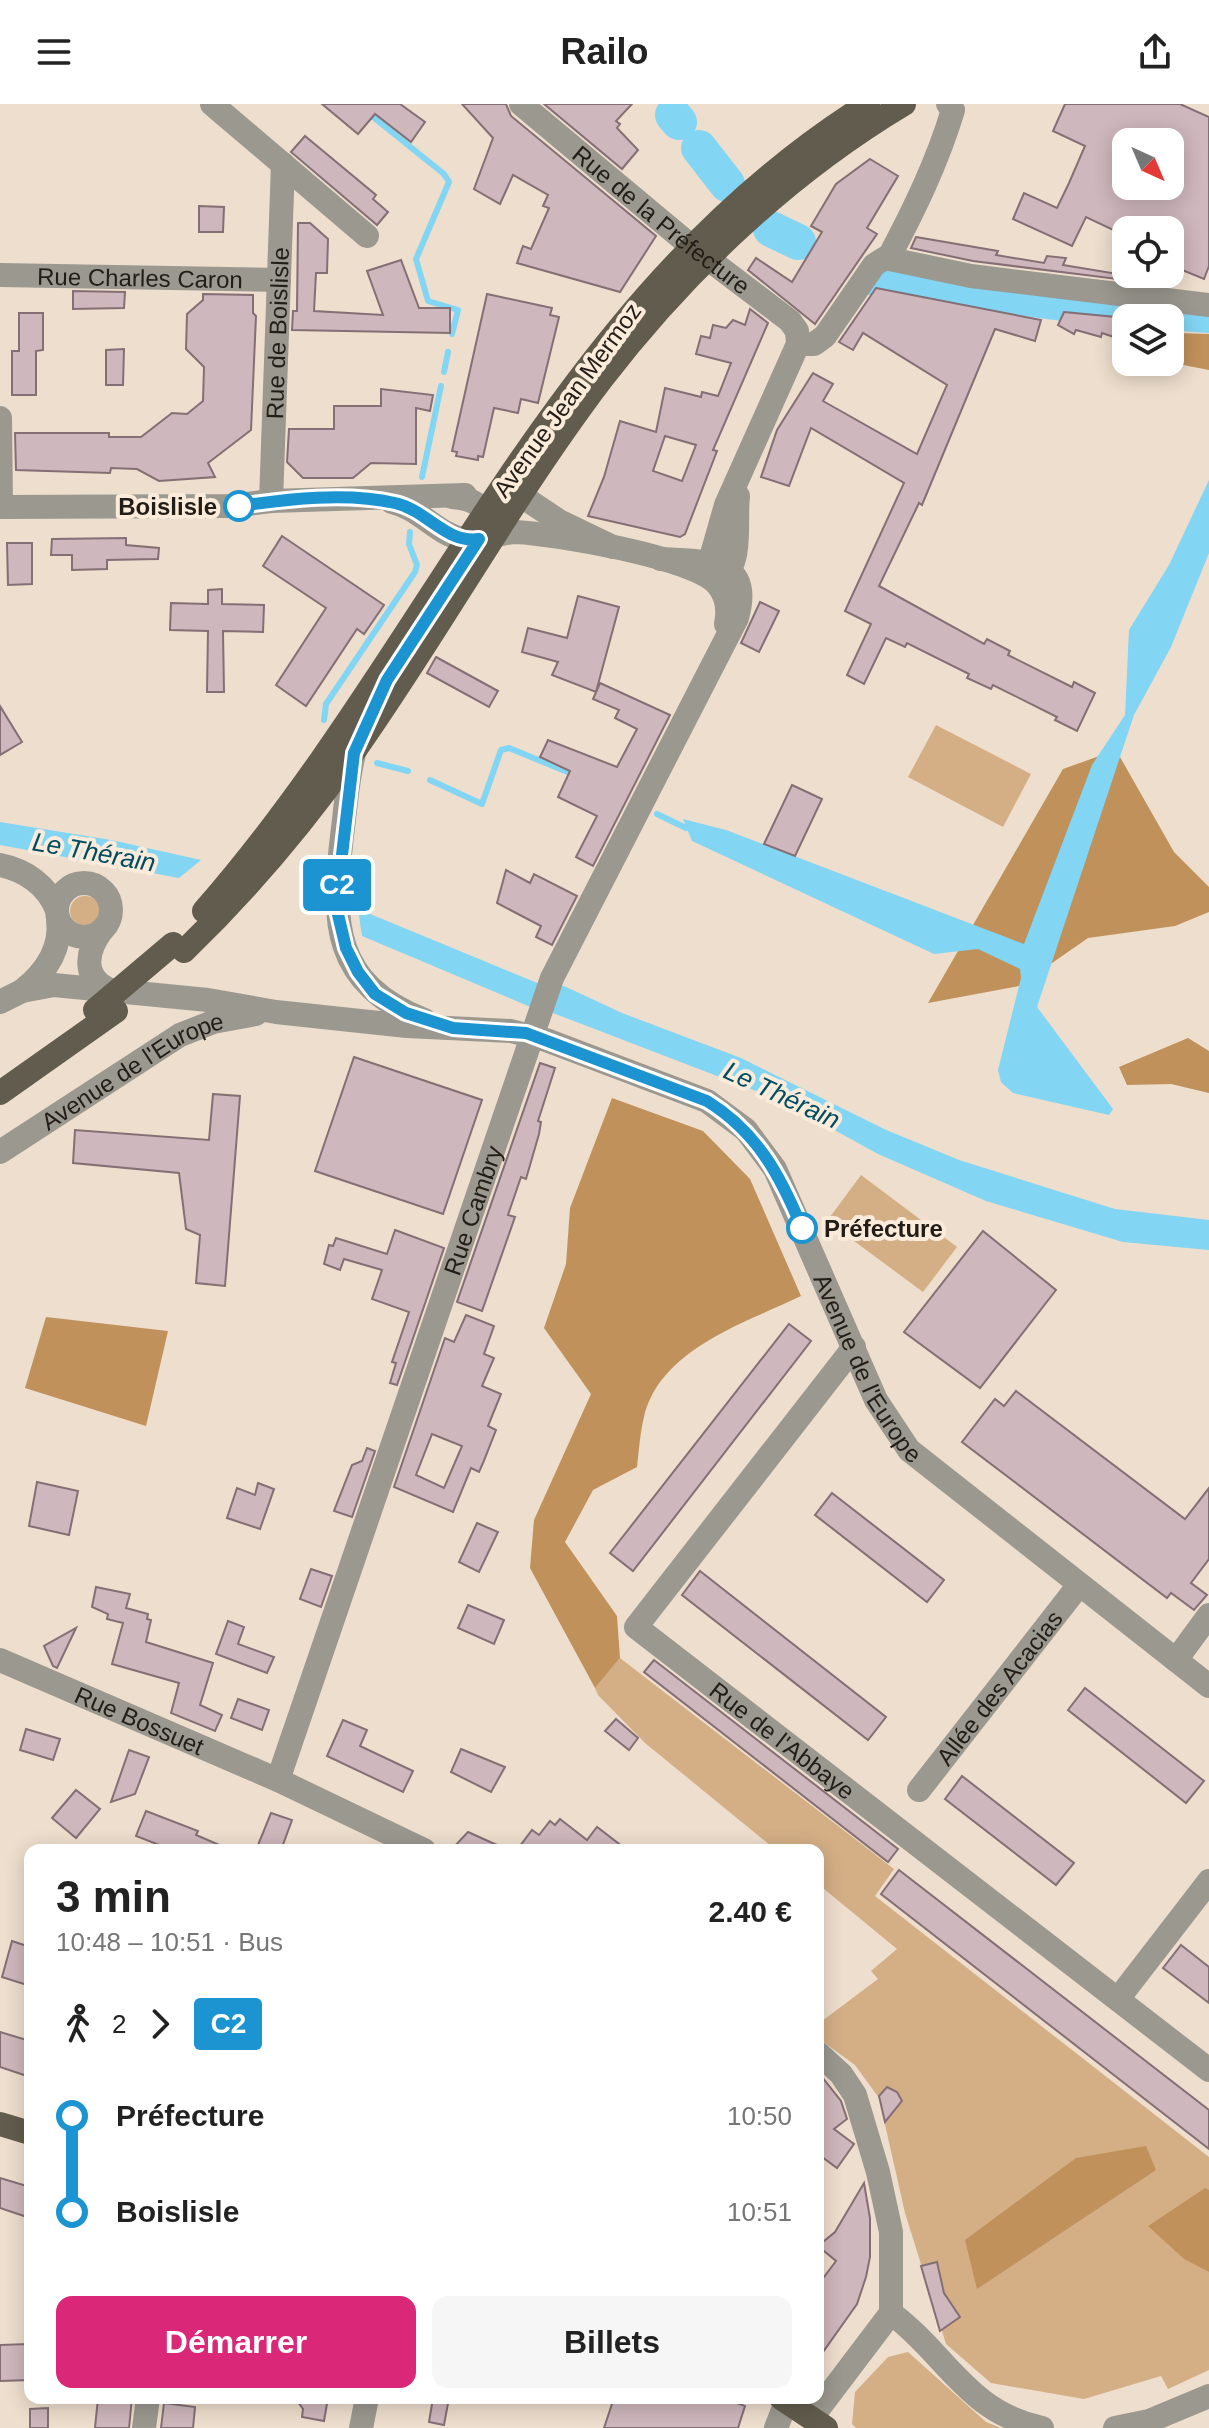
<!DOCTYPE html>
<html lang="fr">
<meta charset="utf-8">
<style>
body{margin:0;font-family:Arial,sans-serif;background:#f6f6f6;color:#222;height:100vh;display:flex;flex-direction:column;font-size:30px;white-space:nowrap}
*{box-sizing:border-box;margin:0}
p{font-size:26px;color:#767676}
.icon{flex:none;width:44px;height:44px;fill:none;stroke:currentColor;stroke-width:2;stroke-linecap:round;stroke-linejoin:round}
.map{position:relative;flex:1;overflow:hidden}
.side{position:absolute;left:24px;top:1740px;width:800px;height:560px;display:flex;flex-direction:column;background:#fff;border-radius:16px;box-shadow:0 4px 20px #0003}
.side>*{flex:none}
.badge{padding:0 16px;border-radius:6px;font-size:28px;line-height:52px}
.needle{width:52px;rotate:136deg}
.fabs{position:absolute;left:1112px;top:24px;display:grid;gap:16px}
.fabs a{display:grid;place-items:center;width:72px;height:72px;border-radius:16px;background:#fff;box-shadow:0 4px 20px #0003;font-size:40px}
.map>.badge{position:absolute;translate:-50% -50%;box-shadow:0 0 0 4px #fff}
.legs{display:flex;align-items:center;gap:12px;height:88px;padding:0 32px;font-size:26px}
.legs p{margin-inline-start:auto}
.head{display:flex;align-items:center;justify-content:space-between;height:136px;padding:0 32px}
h1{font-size:44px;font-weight:700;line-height:60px}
.cta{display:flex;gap:16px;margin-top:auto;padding:16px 32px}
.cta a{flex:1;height:92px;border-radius:16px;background:#db2777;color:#fff;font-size:32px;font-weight:700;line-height:92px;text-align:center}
.cta a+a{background:#f6f6f6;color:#222}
ul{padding:0 32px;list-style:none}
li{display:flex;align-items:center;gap:28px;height:96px;font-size:30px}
li i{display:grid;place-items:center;width:12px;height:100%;margin:0 10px;background:currentColor}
li i::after{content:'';width:20px;height:20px;margin:-10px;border:6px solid;border-radius:50%;background:#fff}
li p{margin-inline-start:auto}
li:first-child i{background:linear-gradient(#0000 50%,currentColor 0)}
li:last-child i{background:linear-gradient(currentColor 50%,#0000 0)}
header{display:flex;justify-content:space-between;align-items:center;height:104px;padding:0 32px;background:#fff;font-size:36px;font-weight:700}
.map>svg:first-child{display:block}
</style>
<header><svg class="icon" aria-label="menu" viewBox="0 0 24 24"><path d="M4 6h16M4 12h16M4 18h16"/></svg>Railo<svg class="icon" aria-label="share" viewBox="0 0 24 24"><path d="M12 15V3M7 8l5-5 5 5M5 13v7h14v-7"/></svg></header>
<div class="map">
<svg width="1209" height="2324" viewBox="0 0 1209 2324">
<rect width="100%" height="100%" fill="#eedecd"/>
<g fill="#d4af86">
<polygon points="936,621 1031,670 1003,723 908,673"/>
<circle cx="85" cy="807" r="15"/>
<polygon points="861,1071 957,1143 923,1188 827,1117"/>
<polygon points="620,1554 894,1765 875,1792 1209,2053 1209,2266 1168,2285 1161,2272 1084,2295 991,2279 946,2240 905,2109 879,1994 855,1961 818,1934 818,1920 878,1875 871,1867 897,1845 818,1780 818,1746 776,1746 645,1639 598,1591 595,1584"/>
<polygon points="908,2248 986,2318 1001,2324 856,2324 852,2320 855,2288 888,2253"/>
</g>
<g fill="#c0915b">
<polygon points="1176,229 1209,230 1209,266 1178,260"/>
<polygon points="1116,646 1174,748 1209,783 1209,808 1175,822 1088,834 1019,882 928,899 1063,665"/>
<polygon points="1188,934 1209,947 1209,989 1171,980 1127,981 1119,963"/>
<path d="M612,994L703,1027L750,1075L801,1192C745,1219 660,1245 644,1313C640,1329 639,1346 637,1363L593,1386L565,1438L617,1512L620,1554L595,1584L530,1464L534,1416L591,1290L544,1224L566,1160L570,1104Z"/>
<polygon points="46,1213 168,1227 146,1322 25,1284"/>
<polygon points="1146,2042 1156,2066 977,2185 965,2136 1076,2054"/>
<polygon points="1205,2084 1209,2086 1209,2168 1184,2155 1148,2122"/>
</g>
<g fill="#82d5f3">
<polygon points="1209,376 1209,449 1171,543 1134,611 1037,903 1113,1005 1109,1011 1013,989 1001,978 998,966 1021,874 1020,865 978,845 934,850 692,737 683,715 726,726 1024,840 1092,661 1125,611 1129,526 1169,461"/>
<polygon points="0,718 111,736 201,756 179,774 0,741"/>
<polygon points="358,805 547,883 564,882 622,909 741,954 884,1025 959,1056 1115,1105 1209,1116 1209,1146 1123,1138 986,1097 878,1050 782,997 553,909 533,904 362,832"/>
</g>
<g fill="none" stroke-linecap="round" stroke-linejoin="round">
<g stroke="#82d5f3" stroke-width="6">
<polyline points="357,0 444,70 449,78 416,155 428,197 458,206 452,230"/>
<polyline points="444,268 448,248"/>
<polyline points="422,373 441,282"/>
<polyline points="324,616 326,600 415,468 417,461 409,440 410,428"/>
<polyline points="377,659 408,667"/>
<polyline points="430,676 482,700 501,646 509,644 575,671"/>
<polyline points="657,710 686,724"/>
</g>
<g stroke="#82d5f3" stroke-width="36">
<polyline points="673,11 679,18"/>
<polyline points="699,44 727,80"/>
<polyline points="771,125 798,138"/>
<polyline points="874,174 1085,202 1209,211"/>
</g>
</g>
<g fill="#ceb7bd" stroke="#846f75" stroke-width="2" fill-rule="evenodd">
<polygon points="322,0 400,0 425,18 411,38 375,10 358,30"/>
<polygon points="462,0 506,0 511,12 656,132 620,188 517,159 523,142 531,145 549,104 543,102 548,91 513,71 500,100 474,85 493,34"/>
<polygon points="544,0 632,0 616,17 620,20 617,24 638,46 622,65"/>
<path d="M1065,0H1180L1209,13V162L1204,175L1170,161V126H1126V132L1086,113L1072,142L1013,115L1024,89L1057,104L1069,79L1085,42L1053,27ZM1126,38H1170V82H1126Z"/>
<polygon points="305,32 376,91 373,95 388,108 377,121 291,48"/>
<polygon points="870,55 898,72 867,124 877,130 815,220 748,166 756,154 792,178 822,128 811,122 836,80"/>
<polygon points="199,102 224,103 223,128 199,128"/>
<polygon points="298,119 310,119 328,135 327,169 316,169 314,207 383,211 367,167 401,156 419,204 450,204 450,229 292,226 293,207 297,207"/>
<polygon points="916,133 998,147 996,151 1044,159 1047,152 1066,154 1063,161 1118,170 1117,175 973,157 911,144"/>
<polygon points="876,184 1041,216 1035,237 995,225 922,401 919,399 879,482 984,540 987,535 1010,547 1008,551 1072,583 1074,578 1095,589 1077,627 1055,616 1057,613 993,581 991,585 967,574 969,570 907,539 905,543 886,534 864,580 847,571 871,520 845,507 904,379 811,324 789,382 761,373 777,326 813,269 833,280 823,297 917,350 947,281 863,229 853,246 839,238"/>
<polygon points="73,187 125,188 124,204 73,205"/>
<polygon points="203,190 253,191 253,209 256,212 251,326 208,359 215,373 159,377 137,365 111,364 110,369 16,366 15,329 109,329 109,333 141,333 172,309 187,310 203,297 204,263 186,245 187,210 203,196"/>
<polygon points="487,190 552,204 550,211 559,213 538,299 521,295 518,309 494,304 483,353 478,352 478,356 456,352 457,348 452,347"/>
<path d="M750,205L768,219L713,346L717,347L685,430L680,433L588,412L604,373L620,317L656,328L665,284L701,293L702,288L718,292L731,259L696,250L701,232L710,234L713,221L726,224L733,216L745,221ZM665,332L696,341L682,377L653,367Z"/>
<polygon points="1064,208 1126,214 1126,226 1120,235 1102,229 1101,233 1076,226 1074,230 1058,221"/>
<polygon points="19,209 43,209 43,246 36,247 36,291 12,291 12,247 19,247"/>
<polygon points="124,245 123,281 106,281 106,246"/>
<polygon points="381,285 433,291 430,307 416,304 416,360 371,359 353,374 303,374 287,358 289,325 334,325 334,302 381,302"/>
<polygon points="282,432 384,501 364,530 357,525 306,602 276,581 326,504 263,462"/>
<polygon points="126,434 126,441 159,444 158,455 107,456 107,465 72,466 72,451 51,451 52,435"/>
<polygon points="7,439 32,439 32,480 8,481"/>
<polygon points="222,485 222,500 264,501 263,528 223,527 224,588 207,588 208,527 170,526 171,499 208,500 208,486"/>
<polygon points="578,492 619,503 596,588 552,571 558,558 522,548 528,524 567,534"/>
<polygon points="760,498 779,507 759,548 741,539"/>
<polygon points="436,553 498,587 489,603 427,569"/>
<polygon points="600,579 670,611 593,762 576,753 597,712 558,693 570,667 540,653 548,636 617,663 637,625 615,614 619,606 593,595"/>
<polygon points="0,602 22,638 0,651"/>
<polygon points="792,681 822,695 795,752 764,740"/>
<polygon points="506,766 530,779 534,770 577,792 552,841 536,833 541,822 497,799"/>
<polygon points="354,953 482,996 443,1110 315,1067"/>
<polygon points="540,959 555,964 538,1017 541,1018 539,1030 526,1075 521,1073 508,1111 515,1113 482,1207 457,1198"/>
<polygon points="213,990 240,992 225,1182 196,1179 200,1131 186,1125 179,1069 73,1059 75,1026 209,1036"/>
<polygon points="395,1126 444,1144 397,1281 390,1279 396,1259 392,1258 409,1208 372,1195 382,1166 344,1155 340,1166 324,1160 329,1141 333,1142 336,1134 387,1150"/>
<polygon points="983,1127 1056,1186 980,1284 904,1228"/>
<path d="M466,1211L494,1222L484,1250L494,1254L482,1282L501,1290L488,1322L496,1326L483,1359L479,1368L471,1364L453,1408L394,1383L445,1234L454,1238ZM432,1330L462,1342L444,1384L416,1371Z"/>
<polygon points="789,1220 811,1237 633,1467 610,1449"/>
<polygon points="1016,1287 1185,1415 1209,1384 1209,1455 1191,1479 1207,1491 1194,1506 1171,1489 1167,1494 962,1338 995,1295 1004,1302"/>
<polygon points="367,1344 375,1347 352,1413 334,1407 352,1361 362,1357"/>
<polygon points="37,1378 78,1387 69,1431 29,1422"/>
<polygon points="258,1379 274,1385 260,1425 227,1414 237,1384 255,1391"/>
<polygon points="832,1389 944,1476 927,1498 815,1411"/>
<polygon points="477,1419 498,1428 479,1468 459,1458"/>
<polygon points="311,1465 332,1472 321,1503 300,1495"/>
<polygon points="700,1467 886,1613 868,1636 682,1491"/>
<polygon points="96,1483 130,1490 126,1504 148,1510 147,1515 151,1516 146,1538 213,1559 200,1601 222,1611 215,1627 171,1609 179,1579 112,1560 123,1519 107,1515 108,1510 92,1503"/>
<polygon points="468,1501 504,1516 494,1540 458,1524"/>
<polygon points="228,1517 244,1523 238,1540 274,1553 267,1569 216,1550"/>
<polygon points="76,1524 57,1564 53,1562 44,1542"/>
<polygon points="654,1556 898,1745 888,1758 644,1568"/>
<polygon points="1085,1584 1204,1677 1186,1699 1068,1606"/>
<polygon points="238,1595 269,1606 262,1626 231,1614"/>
<polygon points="616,1615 638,1634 629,1646 605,1627"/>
<polygon points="343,1616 367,1626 360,1642 413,1667 403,1688 327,1652"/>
<polygon points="26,1625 60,1635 53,1656 20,1646"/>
<polygon points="461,1645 505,1663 491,1688 451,1668"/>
<polygon points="129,1646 149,1653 135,1690 111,1698"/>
<polygon points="962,1672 1074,1759 1056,1781 945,1695"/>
<polygon points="76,1686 100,1705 76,1734 52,1714"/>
<polygon points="146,1707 198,1727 196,1731 231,1746 172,1746 136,1732"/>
<polygon points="271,1709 292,1716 281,1746 256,1746"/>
<polygon points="560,1715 587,1736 597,1723 627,1746 517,1746 532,1726 539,1731 550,1717 555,1721"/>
<polygon points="468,1728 508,1746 451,1746"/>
<polygon points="899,1766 1209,2006 1209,2045 881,1790"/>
<polygon points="12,1837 30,1843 30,1882 2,1873"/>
<polygon points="1181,1841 1209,1863 1209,1899 1163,1864"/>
<polygon points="0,1928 30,1937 30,1973 0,1963"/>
<polygon points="822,1973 841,1997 847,2015 834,2025 854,2040 837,2064 818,2050 818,1979"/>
<polygon points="887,1983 897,1988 902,1997 885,2018 879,1992"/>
<polygon points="0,2074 30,2083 30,2114 0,2104"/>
<polygon points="864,2079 870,2114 870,2153 866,2173 857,2200 818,2255 818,2181 836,2157 818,2142 835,2128"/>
<polygon points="937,2158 944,2189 960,2213 940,2227 921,2162"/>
<polygon points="28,2240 30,2276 0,2277 0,2241"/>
<polygon points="98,2294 132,2294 129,2324 95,2324"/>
<polygon points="295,2294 328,2294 324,2317 302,2313 303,2305"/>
<polygon points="433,2294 449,2294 444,2321 429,2318"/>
<polygon points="614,2294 724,2294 745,2302 738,2324 604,2324"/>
<polygon points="164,2299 195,2303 193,2324 161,2324"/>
<polygon points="48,2304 48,2324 30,2324 30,2305"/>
</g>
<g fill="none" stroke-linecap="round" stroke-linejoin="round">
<g stroke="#9b988f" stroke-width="24">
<polyline points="212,0 367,132"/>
<path id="s1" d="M521,0L691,142L790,217L797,227L798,240L726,401L706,471"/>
<path d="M888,155C914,106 937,59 953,6L948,0"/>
<path id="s2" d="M0,171L279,176"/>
<polyline points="798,240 814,240 825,232 874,161 885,154 971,172 1209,201"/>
<polyline points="0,314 1,403"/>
<polyline points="502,386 517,389 559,417 613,443"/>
<path d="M452,393C471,394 493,403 486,426"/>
<path id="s3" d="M271,397L283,60"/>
<path d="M392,398C419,404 437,430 462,435C481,439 498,428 516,428C555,430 693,453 717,480C727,491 729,505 726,520"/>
<polyline points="0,403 232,402 271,397 465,391"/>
<path d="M722,475C743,458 735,417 738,392"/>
<path d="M355,646C347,674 346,703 342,732C332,819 332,879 424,916"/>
<path d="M0,761C25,766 47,781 57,806"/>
<circle cx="84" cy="806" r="27"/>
<path d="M102,826C87,846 81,872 108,885"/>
<path d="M22,887C45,869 62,845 58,815"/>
<path id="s4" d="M0,898L22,887L54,881L208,896L276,908L407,922L511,927L546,936L707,997L746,1026L775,1065L876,1296L909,1346L1209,1582"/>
<path id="s5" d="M0,1048L180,931L213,918L256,910"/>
<path id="s6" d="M854,1243L636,1523L1209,1966"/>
<path id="s7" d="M0,1556L278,1676L424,1746"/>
<polyline points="1176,1556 1209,1511"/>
<path id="s8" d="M278,1676L552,874L737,514C754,453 705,458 661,455"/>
<path id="s9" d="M919,1686L1079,1481"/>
<polyline points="1118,1895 1209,1777"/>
<path d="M891,2209C947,2251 967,2308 1042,2324"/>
<polyline points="813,2312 891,2209 891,2128 878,2068 855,1991 841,1970 818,1949"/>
<polyline points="144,2324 148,2294"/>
<polyline points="361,2324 367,2294"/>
<polyline points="776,2324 787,2296"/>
<polyline points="1115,2324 1149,2317 1209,2292"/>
</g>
<g stroke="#615c4d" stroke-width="24">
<path d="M204,807C437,541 556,195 868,0"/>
<path d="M184,847C247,786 303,720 353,649C439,527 511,395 601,276C684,168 787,70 904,0"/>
<polyline points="0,989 116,907"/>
<polyline points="0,2020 30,2029"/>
<polyline points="781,2294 826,2324"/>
</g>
<polyline stroke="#615c4d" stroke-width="24" points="95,906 173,840"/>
</g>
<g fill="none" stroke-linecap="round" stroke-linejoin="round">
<defs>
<path id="line-1" d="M239,402C288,395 346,388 395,399C427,406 446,440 479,435L387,576L354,649L336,802L346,844L358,868L375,890L406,909L453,924L526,929L707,997C757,1028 780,1071 802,1124"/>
</defs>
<use href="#line-1" stroke="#fff" stroke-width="18"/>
<use href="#line-1" stroke="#1c94d2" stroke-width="12"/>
</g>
<g fill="#fff" stroke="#1c94d2" stroke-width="4">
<circle cx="239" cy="402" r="14"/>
<circle cx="802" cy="1124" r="14"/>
</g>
<g text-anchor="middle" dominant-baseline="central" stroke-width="8" stroke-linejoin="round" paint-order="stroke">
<g font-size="24" fill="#221d17" stroke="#fbebda">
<text stroke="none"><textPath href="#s1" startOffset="182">Rue de la Préfecture</textPath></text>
<text stroke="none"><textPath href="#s2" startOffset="140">Rue Charles Caron</textPath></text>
<text stroke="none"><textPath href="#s3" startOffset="168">Rue de Boislisle</textPath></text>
<text transform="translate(567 296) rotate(-54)">Avenue Jean Mermoz</text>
<text stroke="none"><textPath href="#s5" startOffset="156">Avenue de l'Europe</textPath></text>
<text stroke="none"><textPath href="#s8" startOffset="602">Rue Cambry</textPath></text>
<text stroke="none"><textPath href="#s4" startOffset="1042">Avenue de l'Europe</textPath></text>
<text stroke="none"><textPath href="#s9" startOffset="130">Allée des Acacias</textPath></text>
<text stroke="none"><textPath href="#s7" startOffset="152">Rue Bossuet</textPath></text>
<text stroke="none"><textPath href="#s6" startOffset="540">Rue de l'Abbaye</textPath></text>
</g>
<g font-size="24" font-weight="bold" fill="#221d17" stroke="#fbebda" text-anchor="end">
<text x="217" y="402">Boislisle</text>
<text x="824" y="1124" text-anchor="start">Préfecture</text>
</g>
<g font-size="26" font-style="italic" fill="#004d61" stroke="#fbebda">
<text transform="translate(94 748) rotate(10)">Le Thérain</text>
<text transform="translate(782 991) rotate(25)">Le Thérain</text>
</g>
</g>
</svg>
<div class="fabs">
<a><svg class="needle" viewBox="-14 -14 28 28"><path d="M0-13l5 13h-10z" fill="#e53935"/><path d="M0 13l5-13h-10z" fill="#767676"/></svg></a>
<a><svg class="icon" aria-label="locate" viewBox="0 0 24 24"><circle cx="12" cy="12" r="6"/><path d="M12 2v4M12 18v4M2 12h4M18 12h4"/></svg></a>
<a><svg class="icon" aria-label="layers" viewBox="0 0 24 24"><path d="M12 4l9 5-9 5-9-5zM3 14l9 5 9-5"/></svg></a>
</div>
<b class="badge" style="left:337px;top:781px;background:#1c94d2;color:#fff">C2</b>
<section class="side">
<div class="head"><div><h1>3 min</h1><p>10:48 – 10:51 · Bus</p></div><b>2.40 €</b></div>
<div class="legs"><svg class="icon" aria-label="walk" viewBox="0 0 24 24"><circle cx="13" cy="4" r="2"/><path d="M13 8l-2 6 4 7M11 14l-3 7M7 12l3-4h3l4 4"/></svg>2<svg class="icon" aria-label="forward" viewBox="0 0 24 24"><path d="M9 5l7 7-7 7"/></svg><b class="badge" style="background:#1c94d2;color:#fff">C2</b></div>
<ul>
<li><i style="color:#1c94d2"></i><b>Préfecture</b><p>10:50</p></li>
<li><i style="color:#1c94d2"></i><b>Boislisle</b><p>10:51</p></li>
</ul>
<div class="cta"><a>Démarrer</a><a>Billets</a></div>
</section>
</div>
